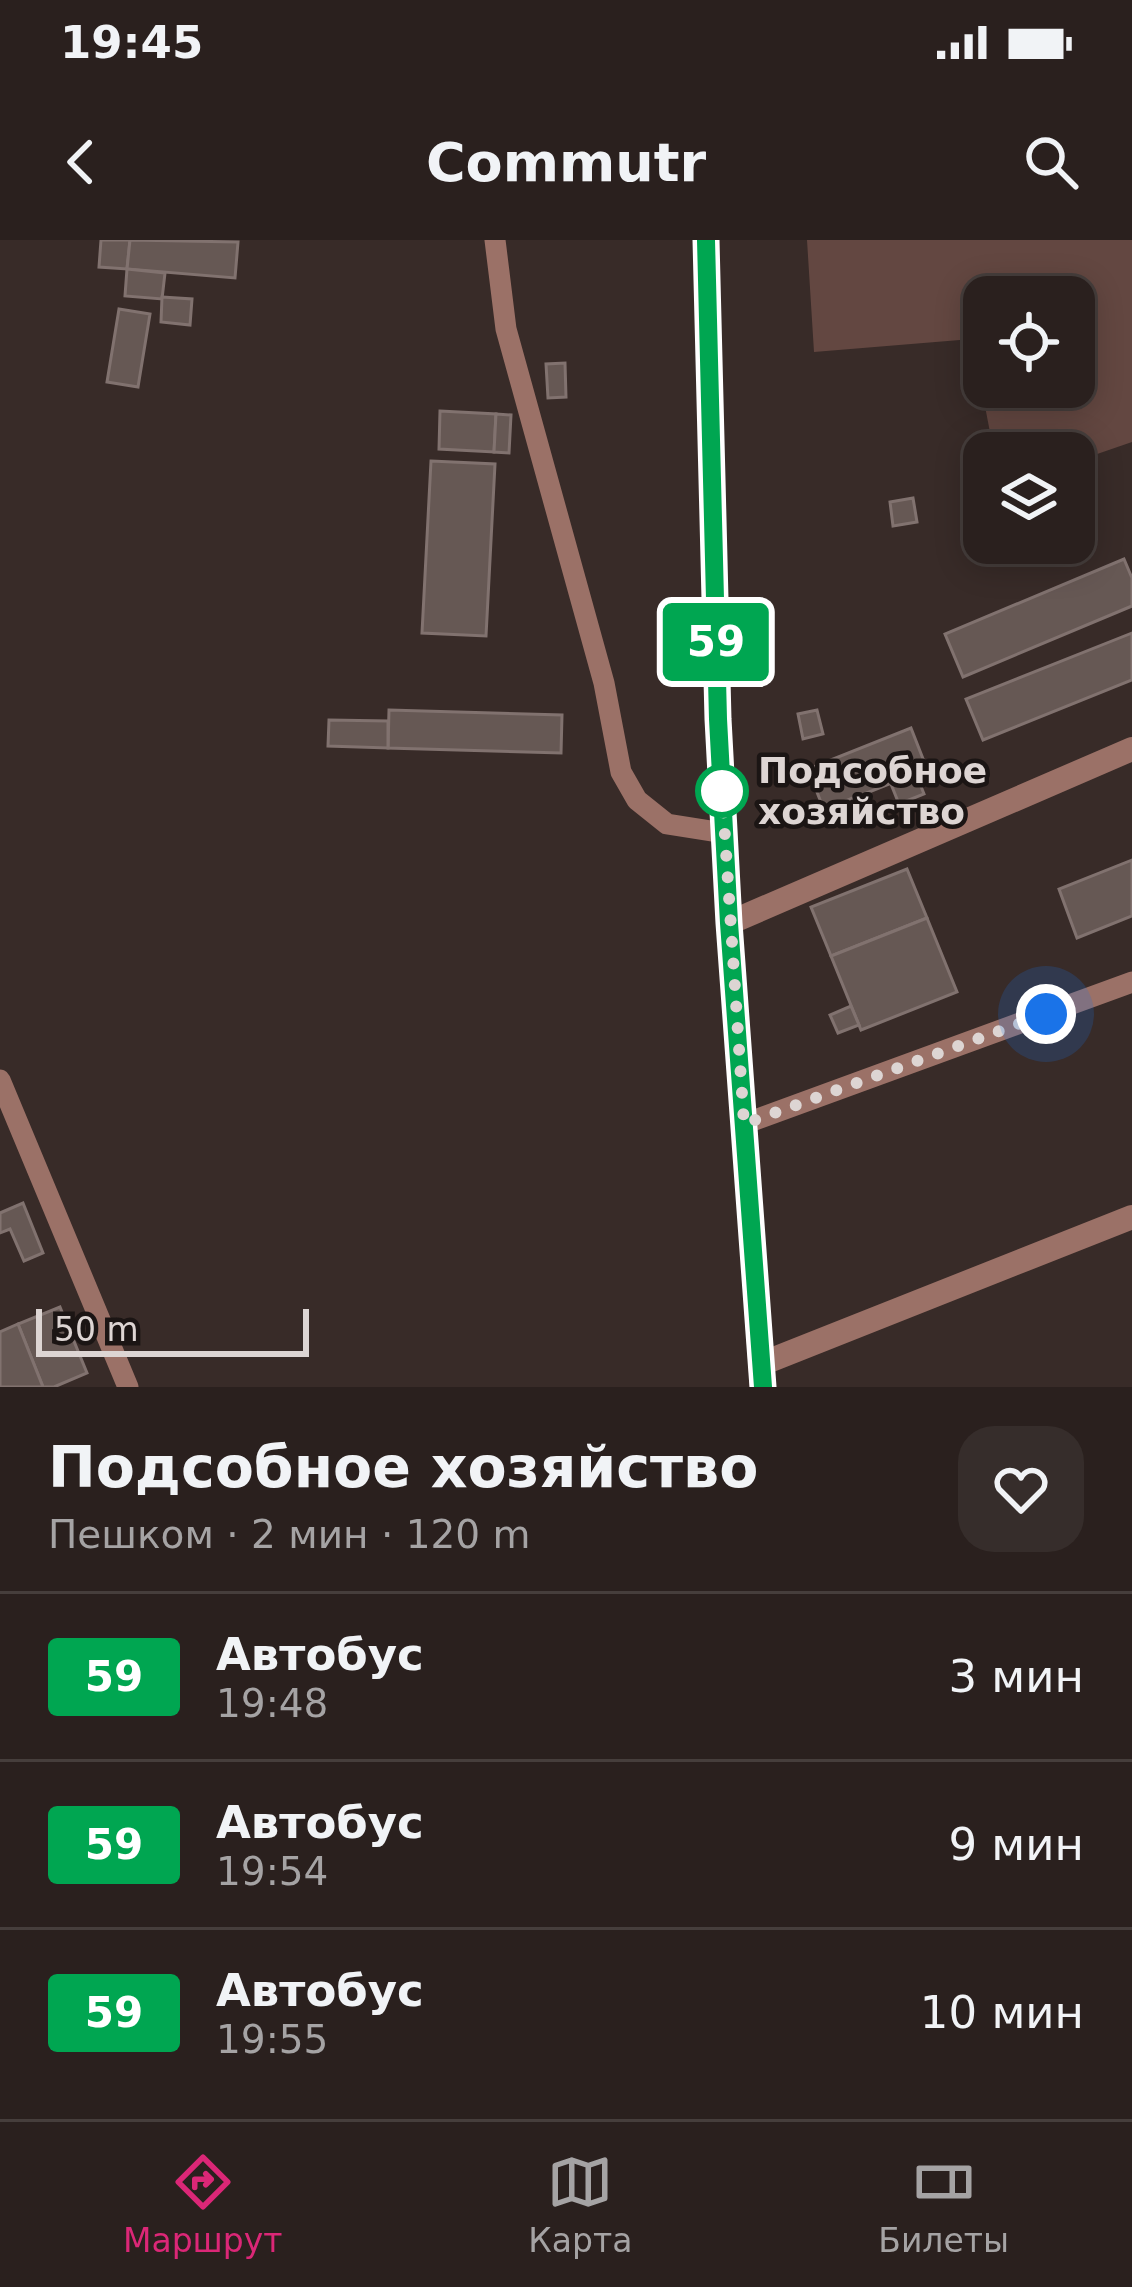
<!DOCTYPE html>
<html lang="ru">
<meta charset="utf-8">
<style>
body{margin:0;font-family:"DejaVu Sans",sans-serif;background:#362d2b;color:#f1f3f6;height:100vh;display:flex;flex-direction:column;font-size:45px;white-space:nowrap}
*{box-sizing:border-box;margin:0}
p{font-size:39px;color:#a5a3a4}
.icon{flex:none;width:66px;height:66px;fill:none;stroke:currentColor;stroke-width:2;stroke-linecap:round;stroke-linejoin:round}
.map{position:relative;height:1147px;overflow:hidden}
.drawer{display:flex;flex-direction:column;background:#2a201e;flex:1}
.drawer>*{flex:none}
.badge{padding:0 24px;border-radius:9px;font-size:42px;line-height:78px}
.buttons{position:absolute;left:963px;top:36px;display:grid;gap:24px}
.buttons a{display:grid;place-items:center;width:132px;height:132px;border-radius:24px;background:#2a201e;box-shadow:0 6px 30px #0003,0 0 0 3px #463e3c;font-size:60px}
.scale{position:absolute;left:36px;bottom:30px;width:273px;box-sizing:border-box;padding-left:12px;border:6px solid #ddd5d3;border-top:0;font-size:33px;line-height:42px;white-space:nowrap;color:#ddd5d3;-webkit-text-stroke:9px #1b1514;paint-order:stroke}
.you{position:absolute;width:60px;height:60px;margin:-30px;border:9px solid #fff;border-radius:50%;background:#1a73e8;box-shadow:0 0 0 18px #1a73e833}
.map>.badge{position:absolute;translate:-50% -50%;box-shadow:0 0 0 6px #fff}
.round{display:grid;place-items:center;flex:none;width:126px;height:126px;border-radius:36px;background:#362d2b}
.overview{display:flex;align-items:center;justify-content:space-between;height:204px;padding:0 48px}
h1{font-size:57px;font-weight:600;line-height:90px}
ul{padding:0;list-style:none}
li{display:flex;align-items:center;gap:36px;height:168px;padding:0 48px;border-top:3px solid #463e3c}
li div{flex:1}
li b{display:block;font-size:45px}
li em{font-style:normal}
li .badge{min-width:132px;font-weight:700;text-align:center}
.status{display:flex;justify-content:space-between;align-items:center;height:84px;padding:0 60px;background:#2a201e;direction:ltr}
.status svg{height:33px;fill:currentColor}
header{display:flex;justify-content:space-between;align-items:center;height:156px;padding:0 48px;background:#2a201e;font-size:54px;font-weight:600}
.dock{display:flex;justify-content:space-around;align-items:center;height:168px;border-top:3px solid #463e3c;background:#2a201e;font-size:33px;color:#a5a3a4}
.dock a{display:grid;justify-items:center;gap:6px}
.dock .selected{color:#db2777}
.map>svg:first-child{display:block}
</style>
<div class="status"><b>19:45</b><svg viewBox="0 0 49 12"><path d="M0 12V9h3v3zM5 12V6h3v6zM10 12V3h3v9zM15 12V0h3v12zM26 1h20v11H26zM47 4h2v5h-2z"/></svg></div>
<header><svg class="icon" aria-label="back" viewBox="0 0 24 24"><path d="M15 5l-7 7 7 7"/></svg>Commutr<svg class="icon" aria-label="search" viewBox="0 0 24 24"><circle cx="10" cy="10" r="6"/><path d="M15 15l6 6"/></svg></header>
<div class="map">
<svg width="1132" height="1147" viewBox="0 0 1132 1147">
<rect width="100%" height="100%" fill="#382b28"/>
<path fill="#634741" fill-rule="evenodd" d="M807,0H1132V202L1074,222V213H994L972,99L814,112ZM984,57H1074V147H984Z"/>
<g fill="#665854" stroke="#81726f" stroke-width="3">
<polygon points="101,0 130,0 127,29 99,27"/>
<polygon points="130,0 238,2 235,38 127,29"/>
<polygon points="127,29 165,33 162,59 125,56"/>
<polygon points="162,57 192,59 190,85 161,82"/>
<polygon points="119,69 150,74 138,147 107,142"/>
<polygon points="565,123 566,157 548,158 546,124"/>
<polygon points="440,171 496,174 494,212 439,209"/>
<polygon points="496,174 511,175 509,213 494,212"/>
<polygon points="431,221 495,224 486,396 422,393"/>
<polygon points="913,258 917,282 893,286 890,262"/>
<polygon points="1124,319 1132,338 1132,366 963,437 945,394"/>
<polygon points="1132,393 1132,440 983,500 966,459"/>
<polygon points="389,470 562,475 561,513 388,508"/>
<polygon points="817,470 823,494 803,499 798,474"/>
<polygon points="329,480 388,481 388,508 328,506"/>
<polygon points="911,488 927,529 824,570 808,529"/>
<polygon points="916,534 924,554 899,564 891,544"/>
<polygon points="855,557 863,577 840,586 833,566"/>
<polygon points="1132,620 1132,676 1077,698 1059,649"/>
<polygon points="907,629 927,678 831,716 811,667"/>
<polygon points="927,678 957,752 861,790 831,716"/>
<polygon points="851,766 859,785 838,793 830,775"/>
<polygon points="23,963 43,1013 24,1021 10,989 0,993 0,973"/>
<polygon points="60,1067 87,1133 54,1147 43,1147 18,1084"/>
<polygon points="18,1084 43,1147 0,1147 0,1092"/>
</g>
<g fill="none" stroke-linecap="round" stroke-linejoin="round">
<g stroke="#9b7167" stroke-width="21">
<polyline points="495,0 506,89 604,443 621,532 637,560 667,584 724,593"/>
<polyline points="0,840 128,1147"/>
<polyline points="744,884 1132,742"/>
</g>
<g stroke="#9b7167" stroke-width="24">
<polyline points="729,683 1132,509"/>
<polyline points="761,1124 1132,977"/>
</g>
<polyline stroke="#d99587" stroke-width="24" points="706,0 718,479 729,683 762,1147"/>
</g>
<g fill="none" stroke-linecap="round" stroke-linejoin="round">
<defs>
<polyline id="line" points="706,0 718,479 729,683 763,1147"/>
</defs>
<use href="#line" stroke="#fff" stroke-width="27"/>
<use href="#line" stroke="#00a651" stroke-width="18"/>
<polyline stroke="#ddd5d3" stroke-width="12" stroke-dasharray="0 21.6" points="722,551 744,884 1046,774"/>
</g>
<circle fill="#fff" stroke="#00a651" stroke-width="6" cx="722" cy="551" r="24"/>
<g text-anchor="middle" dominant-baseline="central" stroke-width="9" stroke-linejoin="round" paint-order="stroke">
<g font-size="36" font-weight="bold" fill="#ddd5d3" stroke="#1b1514" text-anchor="start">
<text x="758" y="530">Подсобное<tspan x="758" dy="41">хозяйство</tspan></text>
</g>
</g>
</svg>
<div class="buttons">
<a><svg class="icon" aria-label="locate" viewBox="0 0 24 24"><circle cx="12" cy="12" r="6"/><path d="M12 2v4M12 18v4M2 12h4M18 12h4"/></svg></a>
<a><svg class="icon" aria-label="layers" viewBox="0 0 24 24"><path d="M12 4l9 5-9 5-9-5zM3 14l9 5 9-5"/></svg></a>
</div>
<div class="scale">50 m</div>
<div class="you" style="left:1046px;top:774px"></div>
<b class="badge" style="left:716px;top:402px;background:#00a651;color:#fff">59</b>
</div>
<section class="drawer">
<div class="overview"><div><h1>Подсобное хозяйство</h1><p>Пешком · 2 мин · 120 m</p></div><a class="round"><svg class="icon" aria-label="heart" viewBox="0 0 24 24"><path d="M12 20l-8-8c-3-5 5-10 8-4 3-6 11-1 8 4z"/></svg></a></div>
<ul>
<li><span class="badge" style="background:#00a651;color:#fff">59</span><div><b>Автобус</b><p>19:48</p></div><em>3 мин</em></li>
<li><span class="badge" style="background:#00a651;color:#fff">59</span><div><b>Автобус</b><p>19:54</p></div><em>9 мин</em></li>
<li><span class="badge" style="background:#00a651;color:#fff">59</span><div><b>Автобус</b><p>19:55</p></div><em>10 мин</em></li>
</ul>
</section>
<nav class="dock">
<a class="selected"><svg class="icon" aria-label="directions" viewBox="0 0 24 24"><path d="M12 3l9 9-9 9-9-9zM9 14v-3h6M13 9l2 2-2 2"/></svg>Маршрут</a>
<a><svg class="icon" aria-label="map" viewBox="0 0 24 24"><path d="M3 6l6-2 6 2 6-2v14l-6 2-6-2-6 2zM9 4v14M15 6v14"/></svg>Карта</a>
<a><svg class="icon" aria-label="tickets" viewBox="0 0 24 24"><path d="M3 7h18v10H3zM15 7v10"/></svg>Билеты</a>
</nav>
